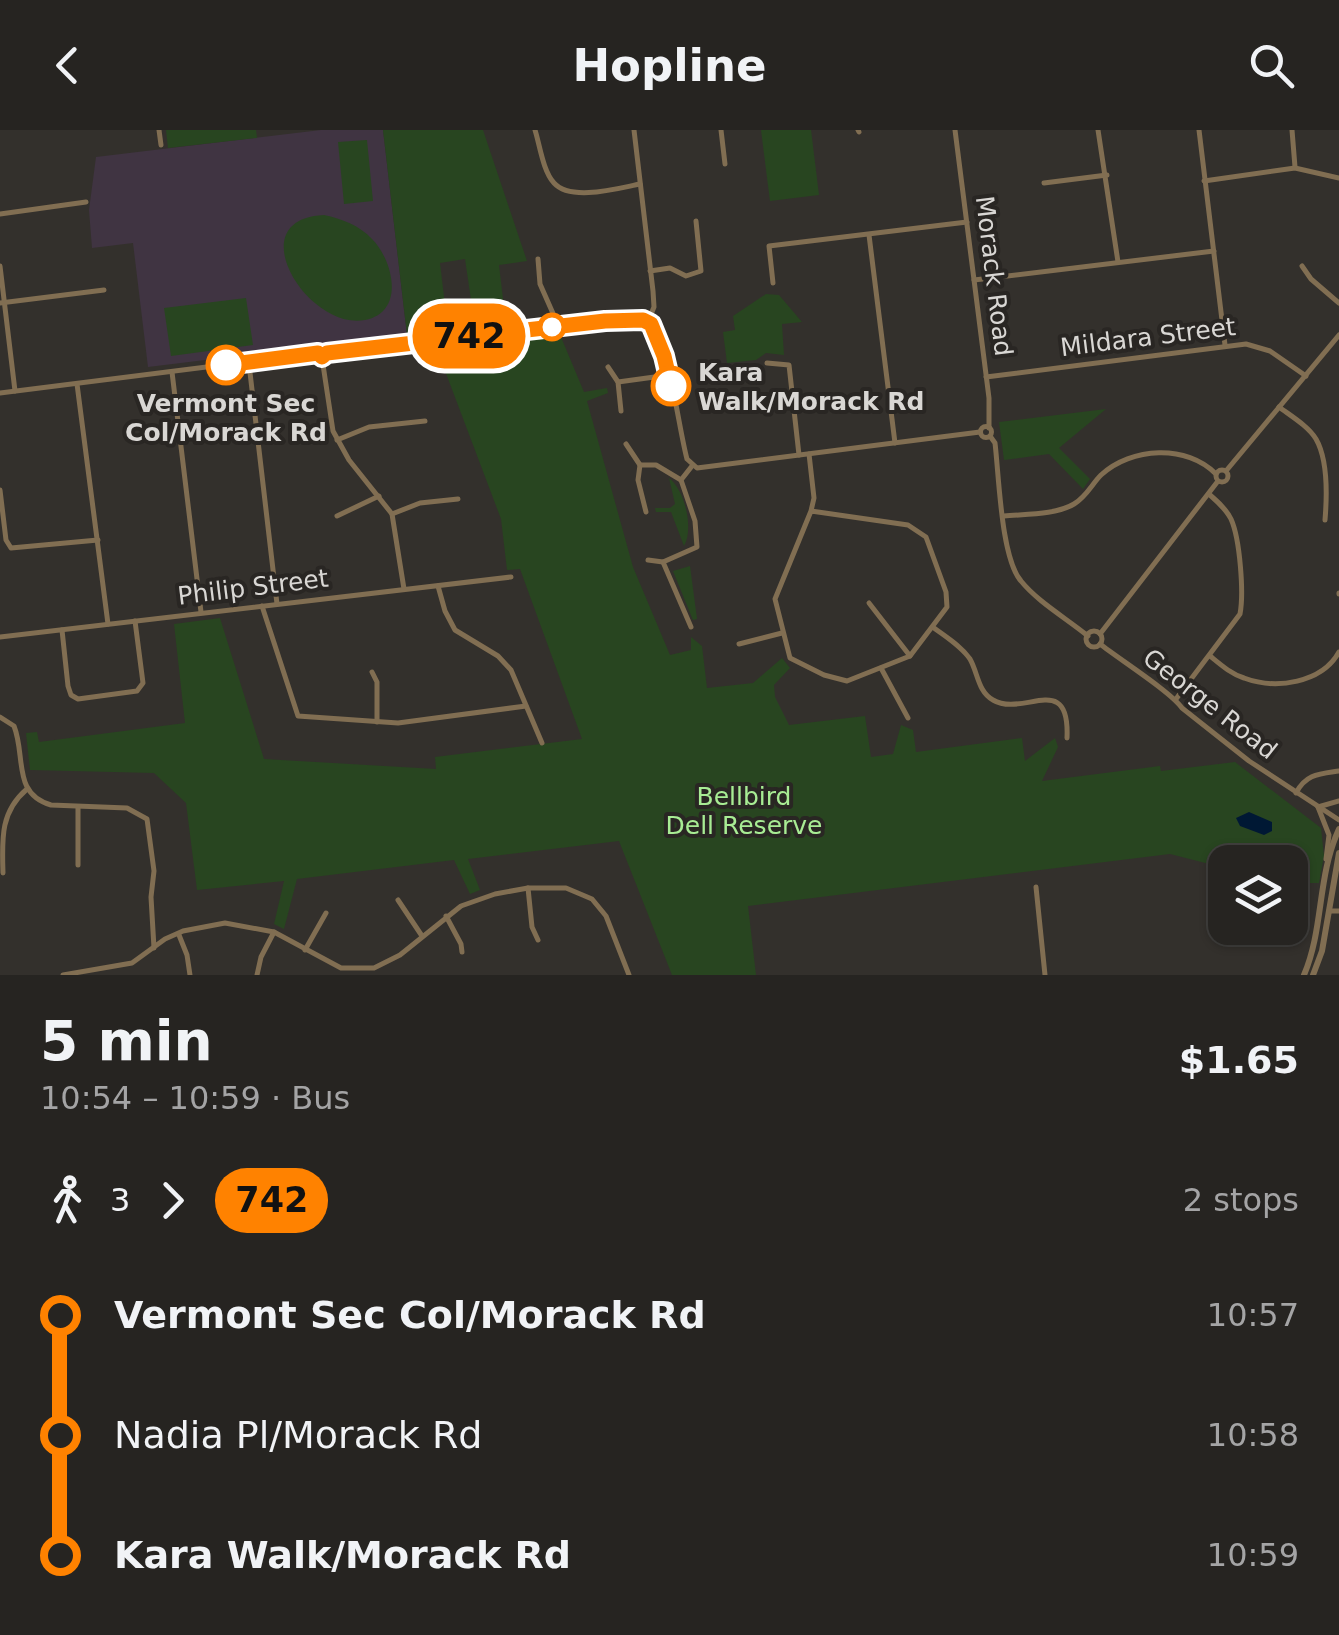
<!DOCTYPE html>
<meta charset="utf-8">
<style>
body{margin:0;font-family:"DejaVu Sans",sans-serif;background:#32302e;color:#f1f3f6;height:100vh;display:flex;flex-direction:column;font-size:38px;white-space:nowrap}
*{box-sizing:border-box;margin:0}
p{font-size:32px;color:#a4a4a5}
.icon{flex:none;width:55px;height:55px;fill:none;stroke:currentColor;stroke-width:2;stroke-linecap:round;stroke-linejoin:round}
.map{position:relative;height:845px;overflow:hidden}
.drawer{display:flex;flex-direction:column;background:#262421;flex:1}
.drawer>*{flex:none}
.badge{padding:0 20px;border-radius:32px;font-size:35px;line-height:65px}
.buttons{position:absolute;left:1208px;top:715px;display:grid;gap:20px}
.buttons a{display:grid;place-items:center;width:100px;height:100px;border-radius:20px;background:#262421;box-shadow:0 2px 8px #0004,0 0 0 2px #42413f;font-size:50px}
.map>.badge{position:absolute;translate:-50% -50%;box-shadow:0 0 0 5px #fff}
.legs{display:flex;align-items:center;gap:15px;height:110px;padding:0 40px;font-size:32px}
.legs p{margin-inline-start:auto}
.summary{display:flex;align-items:center;justify-content:space-between;height:170px;padding:0 40px}
h1{font-size:55px;font-weight:800;line-height:75px}
ul{padding:0 40px;list-style:none}
li{display:flex;align-items:center;gap:35px;height:120px;font-size:38px}
li i{display:grid;place-items:center;width:15px;height:100%;margin:0 12px;background:currentColor}
li i::after{content:'';width:25px;height:25px;margin:-12px;border:8px solid;border-radius:50%;background:#262421}
li p{margin-inline-start:auto}
li:first-child i{background:linear-gradient(#0000 50%,currentColor 0)}
li:last-child i{background:linear-gradient(currentColor 50%,#0000 0)}
header{display:flex;justify-content:space-between;align-items:center;height:130px;padding:0 40px;background:#262421;font-size:45px;font-weight:800}
.map>svg:first-child{display:block}
</style>
<header><svg class="icon" aria-label="back" viewBox="0 0 24 24"><path d="M15 5l-7 7 7 7"/></svg>Hopline<svg class="icon" aria-label="search" viewBox="0 0 24 24"><circle cx="10" cy="10" r="6"/><path d="M15 15l6 6"/></svg></header>
<div class="map">
<svg width="1339" height="845" viewBox="0 0 1339 845">
<rect width="100%" height="100%" fill="#33302c"/>
<polygon fill="#403442" points="321,0 383,0 407,205 148,237 133,113 92,118 89,80 96,27"/>
<g fill="#284520">
<polygon points="166,0 256,0 257,8 168,18"/>
<polygon points="383,0 483,0 527,131 499,135 506,194 475,197 465,129 440,133 448,200 407,205"/>
<polygon points="761,0 811,0 819,65 770,71"/>
<polygon points="367,10 373,71 344,74 338,12"/>
<path d="M324,85C342,89 359,95 372,109C393,130 406,182 365,190C308,201 238,89 324,85Z"/>
<polygon points="766,164 779,165 802,192 782,194 784,225 766,223 756,230 727,233 723,202 735,200 733,186"/>
<polygon points="246,168 253,215 171,226 164,178"/>
<polygon points="561,207 584,262 607,258 608,263 587,271 633,437 670,525 691,520 691,507 702,516 707,558 753,553 782,528 790,538 774,555 775,567 789,595 865,586 871,627 893,624 901,595 913,600 916,622 1022,608 1025,631 1055,608 1058,617 1042,651 1160,636 1161,641 1235,632 1321,698 1324,726 1319,753 1290,753 1290,732 1225,732 1225,738 1170,724 748,776 756,845 672,845 619,711 468,729 480,760 470,764 454,730 297,749 284,799 274,794 284,751 197,760 186,673 154,643 30,640 26,603 37,602 39,612 185,593 174,494 220,488 264,629 436,639 435,627 582,609 520,439 507,440 501,389 436,217"/>
<polygon points="1106,279 1059,318 1090,349 1083,359 1049,324 1004,330 999,292"/>
<path d="M669,348C685,360 694,399 684,416L671,382H656L655,378H670L675,374Z"/>
<polygon points="690,436 697,489 693,490 673,441"/>
</g>
<polygon fill="#001834" points="1249,682 1272,692 1272,701 1264,705 1240,696 1236,688"/>
<g fill="none" stroke-linecap="round" stroke-linejoin="round">
<g stroke="#816e52" stroke-width="5">
<polyline points="159,0 161,15"/>
<path d="M535,0C540,16 543,41 554,53C571,72 619,58 640,54"/>
<polyline points="634,0 653,161 654,177 649,189"/>
<polyline points="721,0 725,34"/>
<polyline points="858,0 859,2"/>
<polyline points="955,0 989,268 989,298"/>
<polyline points="1098,0 1118,132"/>
<polyline points="1199,0 1225,215"/>
<polyline points="1292,0 1295,37"/>
<polyline points="1204,51 1295,38 1339,48"/>
<polyline points="1044,53 1107,45"/>
<polyline points="0,84 86,72"/>
<polyline points="869,105 895,313"/>
<polyline points="538,129 540,154 559,197"/>
<polyline points="0,136 15,261"/>
<polyline points="1302,136 1311,149 1339,173"/>
<polyline points="650,141 670,138 686,146 701,141 696,91"/>
<polyline points="974,150 1214,121"/>
<polyline points="773,153 769,116 967,92"/>
<polyline points="0,173 104,160"/>
<polyline points="611,192 648,192"/>
<path d="M648,192C670,215 678,296 687,329L697,338L980,302"/>
<path d="M327,223L322,227L318,223L321,218L327,223L602,192C637,183 666,174 665,224"/>
<polyline points="322,228 333,301 349,330 392,384 404,459"/>
<polyline points="767,233 789,235 799,325"/>
<polyline points="249,234 277,474"/>
<polyline points="608,237 618,252 621,281"/>
<polyline points="172,242 201,482"/>
<polyline points="986,247 1246,214 1270,221 1306,246"/>
<polyline points="618,252 669,245"/>
<polyline points="77,254 108,494"/>
<polyline points="0,263 318,223"/>
<path d="M1279,277C1291,286 1308,296 1316,309C1328,330 1327,366 1325,390"/>
<circle cx="986" cy="302" r="5.5"/>
<path d="M990,306L995,313C999,346 1001,428 1021,451C1038,472 1066,488 1088,506"/>
<polyline points="337,310 369,297 425,291"/>
<polyline points="626,314 640,335"/>
<polyline points="809,324 814,368 811,381 775,469 790,528 824,545 847,551 910,526 947,477 946,462 926,407 908,395 811,381"/>
<circle cx="1222" cy="346" r="6"/>
<polyline points="1226,341 1339,205"/>
<polyline points="0,360 6,410 11,418 98,410"/>
<polyline points="646,382 638,350 640,335 656,335 681,350"/>
<polyline points="392,384 420,373 458,369"/>
<polyline points="337,386 379,366"/>
<path d="M1004,386C1025,384 1056,385 1074,374C1086,367 1092,354 1101,345C1131,317 1187,314 1216,344"/>
<polyline points="648,430 663,432"/>
<polyline points="438,456 445,481 455,500 498,526 511,540 542,613"/>
<polyline points="1339,463 1339,464"/>
<polyline points="869,473 910,526"/>
<polyline points="262,476 298,586 398,593 526,576"/>
<polyline points="691,497 663,432 697,417 695,391 681,350 692,336"/>
<path d="M934,498C946,507 961,516 970,529C978,543 978,562 993,570C1023,588 1070,540 1067,608"/>
<polyline points="62,500 68,556 71,565 78,569 137,561 143,553 135,491"/>
<circle cx="1094" cy="509" r="8"/>
<polyline points="1100,504 1218,351"/>
<polyline points="0,507 511,447"/>
<polyline points="739,514 782,503"/>
<path d="M1100,514C1119,529 1171,562 1182,578L1249,631L1339,690"/>
<path d="M1210,526C1221,535 1231,544 1244,548C1276,560 1322,553 1339,522"/>
<polyline points="881,538 908,588"/>
<polyline points="372,542 377,552 377,592"/>
<path d="M1176,569L1240,484C1244,463 1240,409 1231,389C1226,379 1218,372 1210,365"/>
<path d="M0,587L14,596C26,626 12,664 51,675L127,678L147,689L154,741L151,767L154,818"/>
<path d="M1296,663C1306,644 1319,644 1339,641"/>
<polyline points="78,677 78,735"/>
<polyline points="1318,677 1329,705 1326,729"/>
<polyline points="1318,677 1339,671"/>
<path d="M3,743C2,709 0,682 27,659"/>
<polyline points="1036,757 1045,845"/>
<polyline points="528,758 532,797 538,810"/>
<polyline points="398,770 422,806"/>
<polyline points="1329,781 1339,781"/>
<polyline points="446,786 461,814 462,822"/>
<polyline points="179,805 187,825 190,845"/>
<polyline points="305,820 326,783"/>
<polyline points="63,845 132,833 165,809 183,801 225,793 274,802 341,838 374,838 400,825 461,776 495,764 528,758 566,758 592,769 606,786 629,845"/>
<polyline points="257,845 261,827 274,802"/>
</g>
<g stroke="#816e52" stroke-width="6">
<path d="M1304,845C1324,798 1317,746 1339,699"/>
<polyline points="1313,845 1322,821 1339,723"/>
</g>
</g>
<g fill="none" stroke-linecap="round" stroke-linejoin="round">
<defs>
<polyline id="line-1" points="226,235 318,223 322,227 327,223 605,191 643,190 651,194 664,226 671,256"/>
</defs>
<use href="#line-1" stroke="#fff" stroke-width="22"/>
<use href="#line-1" stroke="#ff8200" stroke-width="15"/>
</g>
<g fill="#fff" stroke="#ff8200" stroke-width="5">
<circle cx="552" cy="197" r="12"/>
<circle cx="226" cy="235" r="18"/>
<circle cx="671" cy="256" r="18"/>
</g>
<g text-anchor="middle" dominant-baseline="central" stroke-width="8" stroke-linejoin="round" paint-order="stroke">
<g font-size="25" fill="#d9d7d4" stroke="#292623">
<text transform="translate(994 146) rotate(83)">Morack Road</text>
<text transform="translate(1148 207) rotate(-7)">Mildara Street</text>
<text transform="translate(253 457) rotate(-7)">Philip Street</text>
<text transform="translate(1210 574) rotate(38)">George Road</text>
</g>
<g font-size="25" font-weight="bold" fill="#d9d7d4" stroke="#292623" text-anchor="start">
<text x="698" y="242">Kara<tspan x="698" dy="29">Walk/Morack Rd</tspan></text>
<text x="226" y="273" text-anchor="middle">Vermont Sec<tspan x="226" dy="29">Col/Morack Rd</tspan></text>
</g>
<g font-size="25" fill="#a8ec94" stroke="#292623">
<text x="744" y="666">Bellbird<tspan x="744" dy="29">Dell Reserve</tspan></text>
</g>
</g>
</svg>
<div class="buttons">
<a><svg class="icon" aria-label="layers" viewBox="0 0 24 24"><path d="M12 4l9 5-9 5-9-5zM3 14l9 5 9-5"/></svg></a>
</div>
<b class="badge" style="left:469px;top:206px;background:#ff8200;color:#111">742</b>
</div>
<section class="drawer">
<div class="summary"><div><h1>5 min</h1><p>10:54 – 10:59 · Bus</p></div><b>$1.65</b></div>
<div class="legs"><svg class="icon" aria-label="walk" viewBox="0 0 24 24"><circle cx="13" cy="4" r="2"/><path d="M13 8l-2 6 4 7M11 14l-3 7M7 12l3-4h3l4 4"/></svg>3<svg class="icon" aria-label="forward" viewBox="0 0 24 24"><path d="M9 5l7 7-7 7"/></svg><b class="badge" style="background:#ff8200;color:#111">742</b><p>2 stops</p></div>
<ul>
<li><i style="color:#ff8200"></i><b>Vermont Sec Col/Morack Rd</b><p>10:57</p></li>
<li><i style="color:#ff8200"></i><span>Nadia Pl/Morack Rd</span><p>10:58</p></li>
<li><i style="color:#ff8200"></i><b>Kara Walk/Morack Rd</b><p>10:59</p></li>
</ul>
</section>
